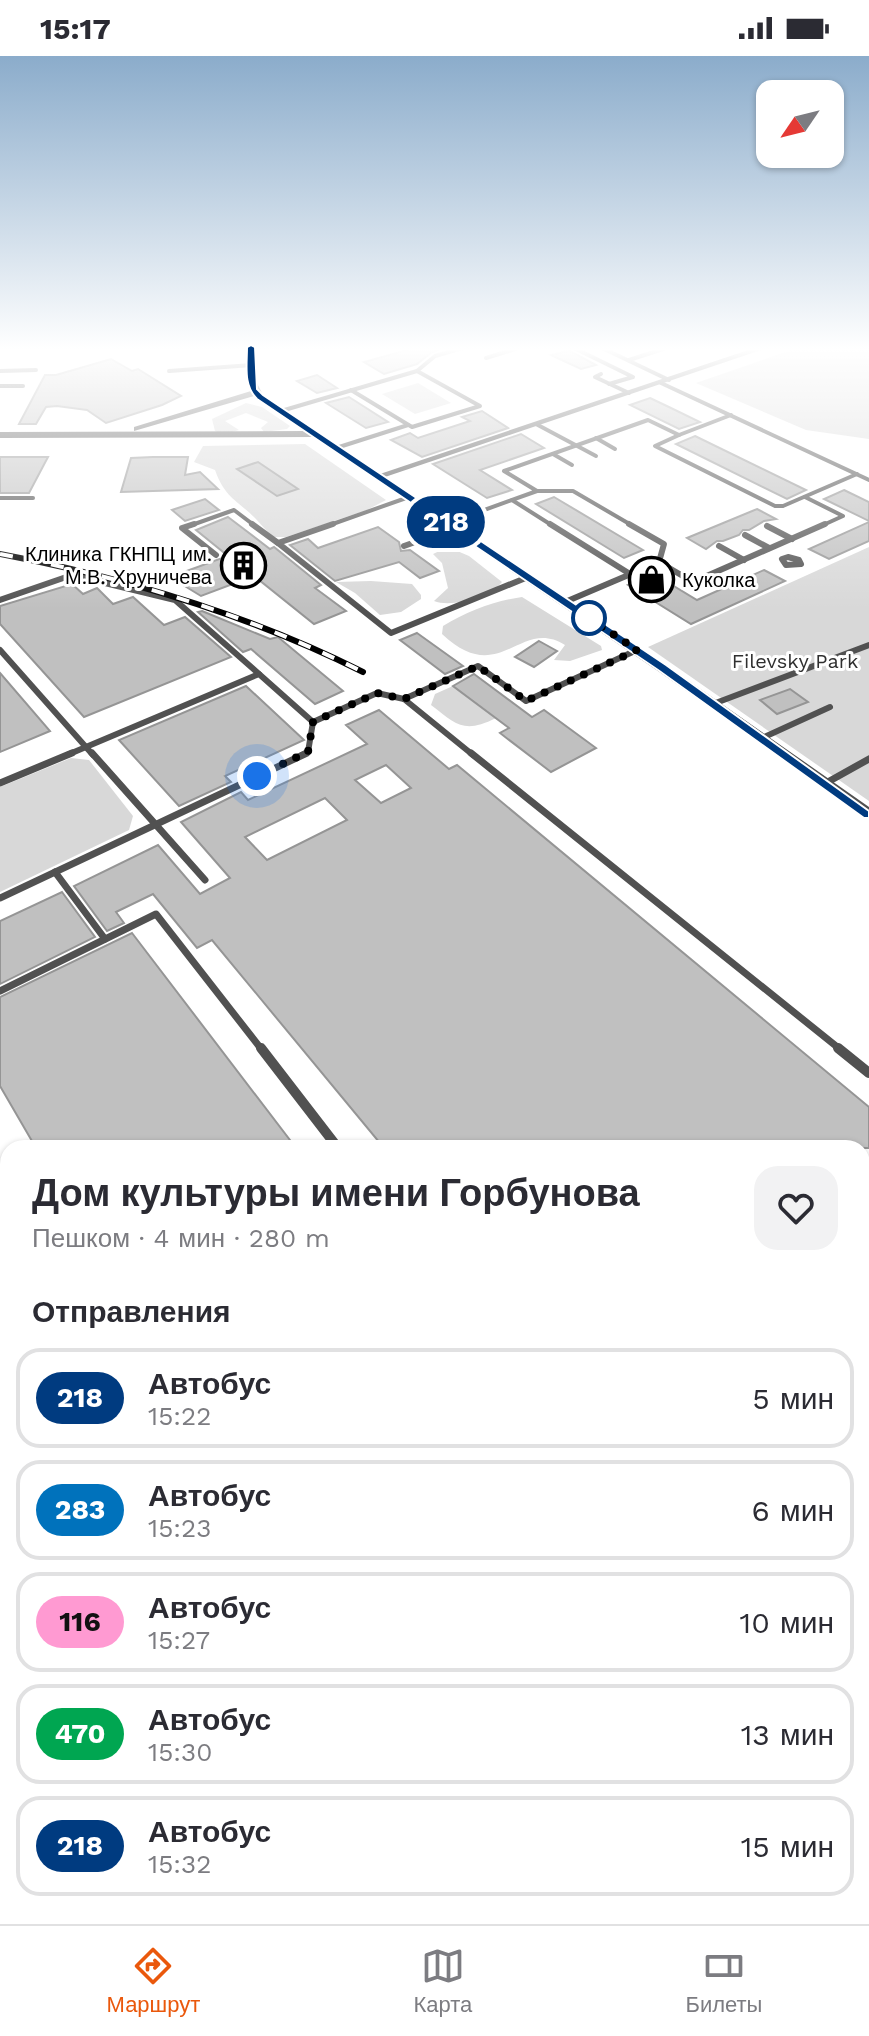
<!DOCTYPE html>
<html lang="ru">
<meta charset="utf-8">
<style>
body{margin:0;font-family:"Work Sans",sans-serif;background:#f2f2f3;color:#2b2b33;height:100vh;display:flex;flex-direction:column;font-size:30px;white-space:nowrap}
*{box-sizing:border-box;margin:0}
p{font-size:26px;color:#7c7c81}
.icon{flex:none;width:44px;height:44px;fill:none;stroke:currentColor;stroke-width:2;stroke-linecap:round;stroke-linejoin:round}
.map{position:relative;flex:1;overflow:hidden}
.panel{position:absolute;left:0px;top:1084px;width:870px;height:784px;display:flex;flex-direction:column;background:#fff;border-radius:24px 24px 0 0;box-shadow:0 2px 6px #0004}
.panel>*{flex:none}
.badge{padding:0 16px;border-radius:26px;font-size:28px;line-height:52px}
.needle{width:52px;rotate:235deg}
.controls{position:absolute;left:756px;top:24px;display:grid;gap:16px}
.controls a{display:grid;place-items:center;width:88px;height:88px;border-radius:16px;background:#fff;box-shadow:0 2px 6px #0004;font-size:40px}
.you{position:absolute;width:40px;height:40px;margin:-20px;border:6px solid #fff;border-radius:50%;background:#1a73e8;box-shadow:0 0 0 12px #1a73e833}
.map>.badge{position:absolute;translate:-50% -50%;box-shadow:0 0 0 4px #fff}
h2{padding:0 32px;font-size:30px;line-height:72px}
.round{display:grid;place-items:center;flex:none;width:84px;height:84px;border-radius:24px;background:#f2f2f3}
.summary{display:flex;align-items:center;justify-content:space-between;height:136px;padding:0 32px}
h1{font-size:38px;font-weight:800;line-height:60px}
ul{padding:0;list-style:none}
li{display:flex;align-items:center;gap:24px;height:100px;margin:0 16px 12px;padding:0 16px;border:4px solid #e1e1e2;border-radius:24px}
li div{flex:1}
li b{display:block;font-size:30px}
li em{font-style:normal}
li .badge{min-width:88px;font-weight:700;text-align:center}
.status{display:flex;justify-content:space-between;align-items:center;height:56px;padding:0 40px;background:#fff;direction:ltr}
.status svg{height:22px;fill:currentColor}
.menu{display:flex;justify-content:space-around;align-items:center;height:112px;border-top:2px solid #e1e1e2;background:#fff;font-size:22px;color:#7c7c81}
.menu a{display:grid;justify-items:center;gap:4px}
.menu .current{color:#ea580c}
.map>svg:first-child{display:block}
</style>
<div class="status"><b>15:17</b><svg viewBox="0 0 49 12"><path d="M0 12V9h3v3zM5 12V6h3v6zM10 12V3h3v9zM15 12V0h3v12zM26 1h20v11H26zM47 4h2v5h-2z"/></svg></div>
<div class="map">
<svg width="869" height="1868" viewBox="0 0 869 1868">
<rect width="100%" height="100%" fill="#fff"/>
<g fill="#d8d8d8" fill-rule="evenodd">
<polygon points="800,291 869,291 869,383 806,374 696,327"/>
<polygon points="418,327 451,347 415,358 382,338"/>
<polygon points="246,347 262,351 290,370 287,373 264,376 261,372 268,366 246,357 225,365 239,374 224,378 215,375 212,363"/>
<path d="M305,388L386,444L367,454L286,481H273C266,475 261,468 255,462C237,444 225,442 215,414L194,406L203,390ZM258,406L297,432V433L277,440L238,414Z"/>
<path d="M448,491L469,500L502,526C490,541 452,552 434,545L448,532L442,507L433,498Z"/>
<polygon points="869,491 869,745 648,591"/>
<polygon points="371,525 412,528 421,539 421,543 401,556 380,559 355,537 336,526"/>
<path d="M522,541L601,590L602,594L570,605L554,604L565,589C520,560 500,633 442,578L443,570C468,555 494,545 522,541Z"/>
<path d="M453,630L496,662C464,678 457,669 431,649L435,638Z"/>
<polygon points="71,702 89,704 133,760 129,774 0,836 0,731"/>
<polygon points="869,1454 869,1776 862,1785 862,1461"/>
<polygon points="494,1860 797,1860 790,1868 490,1868"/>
</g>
<g fill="#c0c0c0" stroke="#959595" stroke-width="2" fill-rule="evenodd">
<polygon points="418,291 447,291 432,296 417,308 384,318 364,306"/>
<polygon points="569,295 570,295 596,309 581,313 551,299"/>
<polygon points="111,303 132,315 138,313 181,340 162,349 106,367 87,354 57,350 46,351 36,368 19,368 45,319 56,319"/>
<polygon points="317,319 337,332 317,337 297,325"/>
<polygon points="349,341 388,366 366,372 326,347"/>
<polygon points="650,342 671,352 700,366 679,373 630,349"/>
<polygon points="482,355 508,372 422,401 391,384 410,377 418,382 470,365 462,361"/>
<polygon points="521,378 544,392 480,414 512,434 487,442 433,408"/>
<polygon points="695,380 806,434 787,443 676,388"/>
<polygon points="0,401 48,401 29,437 0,437"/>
<polygon points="153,401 188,401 185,419 200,416 218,433 121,436 131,402"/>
<polygon points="258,406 298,433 277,440 237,413"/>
<polygon points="844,434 869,446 869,465 824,443"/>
<polygon points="554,441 643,494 624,502 536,448"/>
<polygon points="205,443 219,454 185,465 172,454"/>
<polygon points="757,453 776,463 764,465 749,474 743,474 739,479 723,485 717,485 706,493 687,482"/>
<polygon points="228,461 270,493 274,491 321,529 315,532 346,555 314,568 254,520 201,540 170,521 228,500 196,474"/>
<polygon points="869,466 869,485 829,503 809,493"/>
<polygon points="378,471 399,486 401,495 410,494 439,515 420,522 399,506 335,525 290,489 308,483 318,492"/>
<polygon points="764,514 785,525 691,568 628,529 654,518 697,544"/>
<polygon points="72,528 83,538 97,532 113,548 133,541 164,569 185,561 231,601 84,661 0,568 0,550"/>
<polygon points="202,555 270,583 278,581 343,635 315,648 251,593 243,596 198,556"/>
<polygon points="417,577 463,610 445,618 400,584"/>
<polygon points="539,585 557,595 534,611 515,601"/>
<polygon points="0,617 50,675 0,696"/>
<polygon points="474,618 532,661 544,654 596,692 551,716 500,677 509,672 453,630"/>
<polygon points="246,630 304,684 225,720 231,726 179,750 119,684"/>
<polygon points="790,633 808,646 777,658 760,644"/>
<path d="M379,654L449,713L457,709L869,1051V1092H384L212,884L197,892L153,838L116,856L124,867L107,875L74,830L158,789L200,838L230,822L181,766L241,736L248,744L367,688L346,669ZM386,709L411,732L381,747L355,724ZM325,742L347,764L267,804L245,781Z"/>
<polygon points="62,836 95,881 0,928 0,865"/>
<polygon points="132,877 296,1092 36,1092 0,1030 0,941"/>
</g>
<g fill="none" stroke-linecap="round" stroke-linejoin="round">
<g stroke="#515151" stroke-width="4">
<polyline points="301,291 308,291"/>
<polyline points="572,291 633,321 609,328"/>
<polyline points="600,291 669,324"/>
<polyline points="486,302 522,291"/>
<polyline points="629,304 666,292"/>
<polyline points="0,315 36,314"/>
<polyline points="169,315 252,309"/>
<polyline points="601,318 595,321 629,337"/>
<polyline points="661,327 869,424"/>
<polyline points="0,330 23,330"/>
<polyline points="351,334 412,371 480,350 417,315"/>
<polyline points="281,355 417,315 435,300 466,291"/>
<polyline points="536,368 596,400"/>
<polyline points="679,379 655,390 775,450 783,450 857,418"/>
<polyline points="596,382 615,393"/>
<polyline points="336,392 408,369"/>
<polyline points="553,398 572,409"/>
<polyline points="537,435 573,435 633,470"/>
<polyline points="805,441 843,460 821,470"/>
<polyline points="0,442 33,442"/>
<polyline points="512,444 553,470"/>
<polyline points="448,467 537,435 504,415 648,364 679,379 731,359"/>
<polyline points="189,470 234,454 255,470"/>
<polyline points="327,470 409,441"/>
</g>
<g stroke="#515151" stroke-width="6">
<polyline points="194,468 182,472 216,499"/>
<polyline points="252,468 278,487"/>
<polyline points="333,468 278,487 391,577 528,521"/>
<polyline points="550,468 630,518"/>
<polyline points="629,468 664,488 659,506"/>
<polyline points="767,470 792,483"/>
<polyline points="745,479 769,492"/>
<polyline points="404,490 454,472"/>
<polyline points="719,490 744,504"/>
<polygon points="788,501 799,504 801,508 786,509 782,503"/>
<polyline points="0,544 72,519 175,544 259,618"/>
<polyline points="565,546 659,506 693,526 825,468"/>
<polyline points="0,594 93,699"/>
<polyline points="404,643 478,610 526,645 637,594"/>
<polyline points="713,648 869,589"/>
<polyline points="762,682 830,651"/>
<polyline points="67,699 259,618 313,666 377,637 404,643 473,699"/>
<polyline points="302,699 308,696 313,666"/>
</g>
<g stroke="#515151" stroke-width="7">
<polyline points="92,697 205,824"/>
<polyline points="471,697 841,994"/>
<polyline points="0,727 72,697"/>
<polyline points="826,727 869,703"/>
<polyline points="55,816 105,883"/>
<polyline points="0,842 307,697"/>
<polyline points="0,935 156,858 262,994"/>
</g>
<g stroke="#515151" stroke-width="10">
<polyline points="261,992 338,1092"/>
<polyline points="838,992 869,1017"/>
</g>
<g stroke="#515151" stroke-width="12">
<polyline points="0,1382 8,1377"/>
<polyline points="862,1409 869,1402"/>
<polyline points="862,1817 869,1808"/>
<polyline points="429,1868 436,1860"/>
<polyline points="823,1868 829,1860"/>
</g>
<polygon fill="#515151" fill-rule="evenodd" points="757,291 770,291 382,422 374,420"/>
<polygon fill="#515151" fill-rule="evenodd" points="247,291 255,291 256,325 263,339 666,609 869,751 869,763 658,615 313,381 0,382 0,376 305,375 254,340 134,375 134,371 251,335 247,318"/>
<defs>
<path id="rail" d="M0,498C127,522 247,558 363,616"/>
</defs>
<use href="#rail" stroke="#000" stroke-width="6"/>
<use href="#rail" stroke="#fff" stroke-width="4" stroke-dasharray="13" stroke-linecap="butt"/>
</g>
<linearGradient id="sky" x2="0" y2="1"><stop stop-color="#8baccb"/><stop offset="0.53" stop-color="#fff"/><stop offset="1" stop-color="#fff" stop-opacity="0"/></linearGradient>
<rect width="869" height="553" fill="url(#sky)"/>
<path fill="#003b80" stroke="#fff" stroke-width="2" d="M251,289L255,291L257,333L263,339L666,609L869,755V762H864L658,614L257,343C243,329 247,310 247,291Z"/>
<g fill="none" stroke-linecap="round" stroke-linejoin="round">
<polyline stroke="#000" stroke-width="8" stroke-dasharray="0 14.4" points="257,720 308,696 313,666 377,637 404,643 478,610 526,645 637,594 581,557 589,562"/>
</g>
<defs>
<symbol id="building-ring" viewBox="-11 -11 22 22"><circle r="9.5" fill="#fff" stroke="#000" stroke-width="1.5"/><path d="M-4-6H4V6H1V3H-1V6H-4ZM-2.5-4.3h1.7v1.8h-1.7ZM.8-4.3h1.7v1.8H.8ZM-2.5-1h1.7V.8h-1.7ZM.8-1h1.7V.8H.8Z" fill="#000"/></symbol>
<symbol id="shop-ring" viewBox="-11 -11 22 22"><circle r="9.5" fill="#fff" stroke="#000" stroke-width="1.5"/><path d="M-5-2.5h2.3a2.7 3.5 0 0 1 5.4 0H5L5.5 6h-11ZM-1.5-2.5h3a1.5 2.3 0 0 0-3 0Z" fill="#000"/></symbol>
</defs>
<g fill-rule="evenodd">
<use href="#building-ring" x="218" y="484" width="51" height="51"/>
<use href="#shop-ring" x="626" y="498" width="51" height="51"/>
</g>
<circle fill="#fff" stroke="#003b80" stroke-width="4" cx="589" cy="562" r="16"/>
<g text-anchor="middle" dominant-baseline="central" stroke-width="6" stroke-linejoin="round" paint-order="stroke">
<g font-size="20" fill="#000" stroke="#fff" text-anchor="end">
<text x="212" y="498">Клиника ГКНПЦ им.<tspan x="212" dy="23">М.В. Хруничева</tspan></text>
<text x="682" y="524" text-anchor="start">Куколка</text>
</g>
<g font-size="20" fill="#2f2f2f" stroke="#fff">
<text x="795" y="605">Filevsky Park</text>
</g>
</g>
</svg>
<div class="controls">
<a><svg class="needle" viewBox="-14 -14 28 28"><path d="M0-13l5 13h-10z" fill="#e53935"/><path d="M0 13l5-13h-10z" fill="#7c7c81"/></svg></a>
</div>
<div class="you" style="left:257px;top:720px"></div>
<b class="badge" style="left:446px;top:466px;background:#003b80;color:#fff">218</b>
<section class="panel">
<div class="summary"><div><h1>Дом культуры имени Горбунова</h1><p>Пешком · 4 мин · 280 m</p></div><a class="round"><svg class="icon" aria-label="heart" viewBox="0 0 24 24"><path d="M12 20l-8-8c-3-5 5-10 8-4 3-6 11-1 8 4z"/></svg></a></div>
<h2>Отправления</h2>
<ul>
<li><span class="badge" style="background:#003b80;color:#fff">218</span><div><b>Автобус</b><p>15:22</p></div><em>5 мин</em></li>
<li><span class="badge" style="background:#0072bc;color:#fff">283</span><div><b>Автобус</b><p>15:23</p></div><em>6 мин</em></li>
<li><span class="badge" style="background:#ff9ad2;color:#111">116</span><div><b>Автобус</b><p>15:27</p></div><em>10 мин</em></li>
<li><span class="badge" style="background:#00a651;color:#fff">470</span><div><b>Автобус</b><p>15:30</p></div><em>13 мин</em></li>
<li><span class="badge" style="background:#003b80;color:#fff">218</span><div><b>Автобус</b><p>15:32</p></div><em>15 мин</em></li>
</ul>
</section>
</div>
<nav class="menu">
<a class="current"><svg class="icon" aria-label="directions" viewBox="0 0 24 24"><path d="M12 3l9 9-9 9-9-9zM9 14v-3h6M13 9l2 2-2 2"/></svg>Маршрут</a>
<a><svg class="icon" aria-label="map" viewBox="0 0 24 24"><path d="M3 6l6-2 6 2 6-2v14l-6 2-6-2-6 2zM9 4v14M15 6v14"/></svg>Карта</a>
<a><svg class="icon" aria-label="tickets" viewBox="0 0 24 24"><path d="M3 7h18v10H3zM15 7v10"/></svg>Билеты</a>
</nav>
